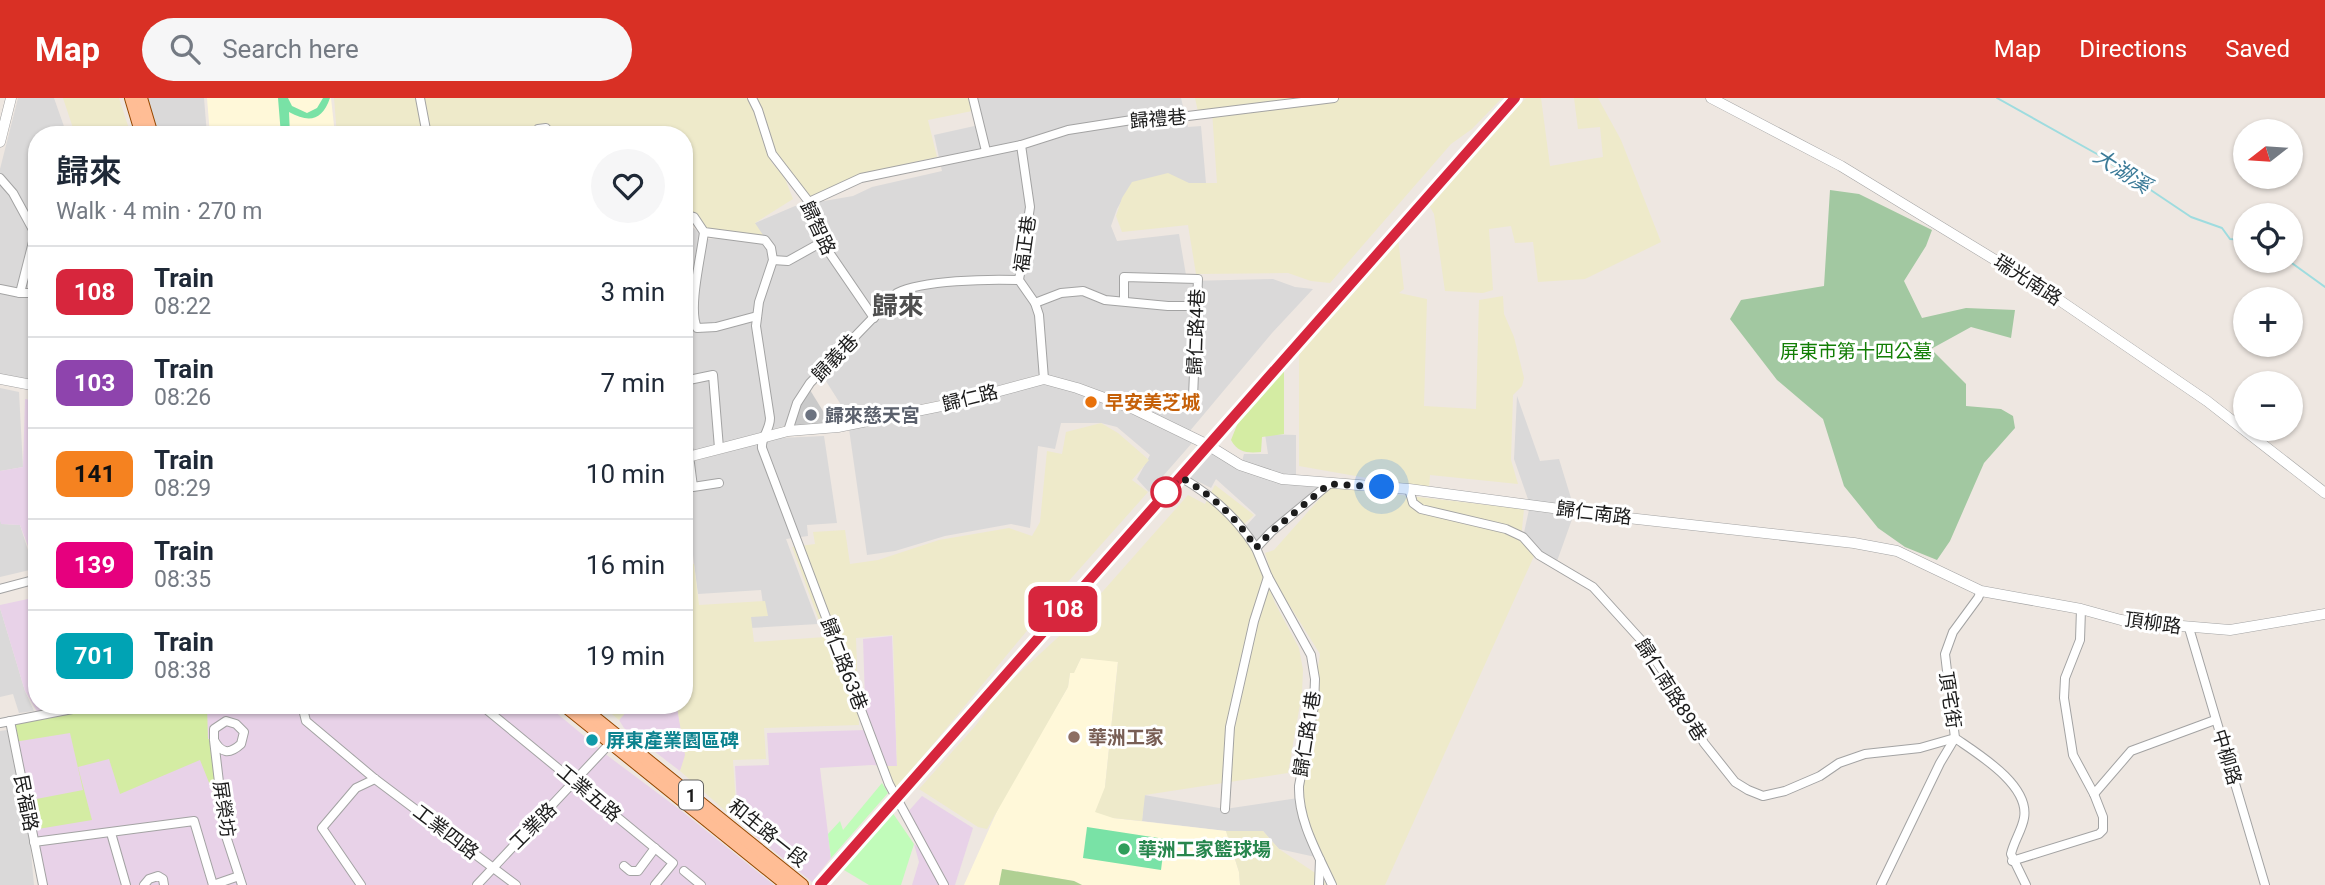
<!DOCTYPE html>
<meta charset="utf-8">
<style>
body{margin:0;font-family:Roboto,"Noto Sans TC",sans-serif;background:#f6f6f7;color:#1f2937;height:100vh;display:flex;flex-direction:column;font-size:26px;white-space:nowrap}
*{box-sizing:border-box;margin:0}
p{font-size:23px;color:#747a83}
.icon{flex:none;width:38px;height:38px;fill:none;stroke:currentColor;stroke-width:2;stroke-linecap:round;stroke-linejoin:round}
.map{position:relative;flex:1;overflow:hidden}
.details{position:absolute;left:28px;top:28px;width:665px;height:588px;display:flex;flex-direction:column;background:#fff;border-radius:28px;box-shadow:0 2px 5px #0004}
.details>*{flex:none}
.badge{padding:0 14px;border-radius:10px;font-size:24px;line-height:46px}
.needle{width:46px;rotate:253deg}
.tools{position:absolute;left:2233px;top:21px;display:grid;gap:14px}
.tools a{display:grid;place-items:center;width:70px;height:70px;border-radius:50%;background:#fff;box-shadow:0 2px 5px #0004;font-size:35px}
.you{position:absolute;width:35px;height:35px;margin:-18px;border:5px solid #fff;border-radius:50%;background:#1a73e8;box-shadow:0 0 0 10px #1a73e833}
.map>.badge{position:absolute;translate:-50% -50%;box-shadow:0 0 0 4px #fff}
.round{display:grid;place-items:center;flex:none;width:74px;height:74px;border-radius:37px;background:#f6f6f7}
.head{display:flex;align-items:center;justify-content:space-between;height:119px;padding:0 28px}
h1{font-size:33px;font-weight:600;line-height:52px}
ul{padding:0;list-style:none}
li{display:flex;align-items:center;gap:21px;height:91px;padding:0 28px;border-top:2px solid #e0e1e3}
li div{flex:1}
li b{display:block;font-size:26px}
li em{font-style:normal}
li .badge{min-width:77px;font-weight:700;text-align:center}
header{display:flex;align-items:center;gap:42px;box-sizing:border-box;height:98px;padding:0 35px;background:#d93025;color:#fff}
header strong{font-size:33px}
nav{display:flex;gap:38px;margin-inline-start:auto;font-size:24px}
.search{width:490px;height:63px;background:#f6f6f7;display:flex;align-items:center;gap:18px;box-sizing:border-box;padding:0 24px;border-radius:38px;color:#747a83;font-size:26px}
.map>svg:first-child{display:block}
</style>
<header>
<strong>Map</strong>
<div class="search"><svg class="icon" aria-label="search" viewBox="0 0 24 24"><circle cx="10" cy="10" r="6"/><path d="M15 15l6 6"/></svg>Search here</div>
<nav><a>Map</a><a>Directions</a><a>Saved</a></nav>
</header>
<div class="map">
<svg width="2325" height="787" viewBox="0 0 2325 787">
<rect width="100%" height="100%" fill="#eee7e1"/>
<g fill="#dad9d9">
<polygon points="18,0 54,0 67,37 37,37 37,283 0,276 0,71"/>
<polygon points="144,0 204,0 207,37 155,37"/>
<polygon points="973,0 1181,0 1188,29 1201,28 1207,97 1126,95 1117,111 1111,128 1117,143 1179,136 1187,183 1273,181 1295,189 1313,191 1272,235 1189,334 1042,276 956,299 850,321 824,280 802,291 788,327 684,356 684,122 707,141 720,140 795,108 853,98 872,89 942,73 934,37 979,27"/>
<polygon points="1044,285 1075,294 1129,314 1192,345 1149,394 1137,381 1150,357 1117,329 1101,325 1061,325 1055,351 1038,348 1030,430 1011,426 945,438 895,453 867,457 849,331"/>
<polygon points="0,290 19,294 23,369 0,373"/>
<polygon points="1517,298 1540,363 1559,361 1575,413 1556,466 1523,439 1530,407 1514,361"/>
<polygon points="1265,336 1296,337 1296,378 1319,388 1257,444 1245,429 1256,417 1216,381 1211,390 1189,379 1212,352 1240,371 1244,356 1268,356"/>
<polygon points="824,338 837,425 807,427 808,438 786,441 818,526 750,530 747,507 763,506 761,492 698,496 693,457 684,458 684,366 779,340"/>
<polygon points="0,422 2,426 20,427 34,471 0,479"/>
<polygon points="0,510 25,593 34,613 19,615 13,596 0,599"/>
<polygon points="7,632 15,671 48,661 51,676 18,687 30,744 34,787 0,787 0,633"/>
<polygon points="1144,697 1225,711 1298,700 1320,760 1279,751 1263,733 1226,733 1142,723"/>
</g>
<g fill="#e8d2e8">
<polygon points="25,301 37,303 37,472 20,427 1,426 0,422 0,373 23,369"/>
<polygon points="37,499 37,607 547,607 608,658 683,714 774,787 40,787 12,626 39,617 25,593 0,510 0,507"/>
<polygon points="892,538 897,669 872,667 820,670 831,760 812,784 738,724 735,668 769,667 767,635 866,632 863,541"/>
<polygon points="677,609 686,658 680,673 624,630 619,622 627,613"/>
<polygon points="922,698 973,730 955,787 948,787 907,715"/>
<polygon points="914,746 923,753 942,787 912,787 919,764"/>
</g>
<g fill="#fff8d9">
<polygon points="207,0 331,0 335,37 210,37"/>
<polygon points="1081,560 1118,563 1105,689 1113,720 1226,733 1239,774 1240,787 1082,787 1074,783 1003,771 999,787 964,787 1002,702 1068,589 1070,575 1074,574"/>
</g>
<polygon fill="#cacaca" points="810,292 831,326 793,328 800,307"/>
<g fill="#eeeaca">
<polygon points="63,0 119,0 131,37 86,37 84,31 73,30"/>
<polygon points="334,0 752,0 762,22 772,65 784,78 793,101 755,125 763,137 717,139 684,114 684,37 337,37"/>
<polygon points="757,0 974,0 977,12 928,22 937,59 862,76 809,101 773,61 764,19"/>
<polygon points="1195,0 1502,0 1472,31 1451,46 1330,185 1311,183 1288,175 1196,176 1188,127 1122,134 1116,118 1122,100 1132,84 1168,75 1189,85 1217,85 1212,13 1198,14"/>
<polygon points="1526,0 1541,0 1550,68 1603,59 1600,29 1578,31 1574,0 1598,0 1621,42 1661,144 1585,181 1538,184 1533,144 1515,145 1511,128 1489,131 1493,192 1483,195 1445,193 1434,116 1430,109 1398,140 1404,191 1399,195 1427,201 1424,308 1476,311 1479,202 1503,198 1504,216 1514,239 1524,280 1522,288 1513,297 1511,362 1518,386 1430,377 1429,391 1299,368 1299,256 1355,193 1390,145 1476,55 1479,47"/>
<polygon points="1101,325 1118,335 1149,362 1132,382 1148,394 1059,494 896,691 885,668 897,668 893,537 856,540 859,627 764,630 766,661 733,662 737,723 680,673 685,657 677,609 627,613 619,622 601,607 684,607 684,467 694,466 699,507 765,503 768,518 751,519 754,544 825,539 792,449 815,446 813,434 845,432 850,466 878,462 939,442 1009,430 1032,438 1040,424 1047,353 1062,356 1066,334"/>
<polygon points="1215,387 1254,417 1240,430 1261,467 1275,505 1299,550 1303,572 1302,595 1288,675 1145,697 1142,723 1113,720 1095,714 1105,689 1118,564 1081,560 1074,575 1070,575 1068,589 987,731 978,729 919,691 976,627 987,612 991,601 1081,518 1188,397 1205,406"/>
<polygon points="1330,389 1524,411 1521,441 1535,456 1385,787 1337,787 1318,751 1303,714 1299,696 1320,556 1273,481 1265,455 1274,452"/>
<polygon points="1226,733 1263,733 1279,751 1323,780 1326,787 1240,787 1239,774"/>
</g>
<g fill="#d4eca3">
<path d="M1284,272V336L1262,339L1261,354C1248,355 1238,355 1231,342L1239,322Z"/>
<polygon points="93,607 207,607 208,641 214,642 222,717 200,662 120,696 109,661 78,669 92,722 32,732 26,703 83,692 70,635 14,644 10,623"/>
</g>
<polygon fill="#b0d093" points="1002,771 1074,783 1082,787 999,787"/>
<polygon fill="#a2c8a1" points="1830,92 1859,96 1932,132 1926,148 1904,183 1922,220 1966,210 2015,212 2011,240 1971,229 1931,251 1966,286 1966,308 2001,311 2013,318 2015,330 1984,365 1950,443 1937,462 1905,449 1878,430 1844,388 1823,321 1777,282 1730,221 1741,202 1824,188"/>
<g fill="#c1fcba">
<polygon points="882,685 888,695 831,760 828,736 840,723 843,732"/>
<polygon points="892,714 914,746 901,787 869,787 839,769"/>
</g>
<g fill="#79e2a6">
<path d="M278,0H288L292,8L307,15L317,10L323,0H330C322,23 309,25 289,14L290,37H281Z"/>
<polygon points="1087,729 1165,741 1161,772 1083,760"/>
</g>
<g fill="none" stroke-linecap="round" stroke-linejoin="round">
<g stroke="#9edcdf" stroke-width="2">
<polyline points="1997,0 2097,56 2191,119 2222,130 2230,141 2245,142"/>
<polyline points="2289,163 2325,189"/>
</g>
<defs>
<g id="minor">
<polyline points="420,0 427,37"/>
<polyline points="752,0 758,12 772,56 809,104 822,144 874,220"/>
<polyline points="973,0 986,53"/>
<polyline points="538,31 546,30 550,37"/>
<polyline points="1021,47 1030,109 1019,182 1035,205 1039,217 1044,281"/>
<polyline points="0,80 13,95 37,139"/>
<polyline points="809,104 861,80 1021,47 1068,32 1151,19 1188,18 1334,0"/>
<path d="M684,116L694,119L704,134L765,142L771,150L773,162L759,204L756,228L770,320C770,332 761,339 762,350L889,686L944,787"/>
<path d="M704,134C701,159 688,210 697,230L716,229L757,218"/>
<polyline points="773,162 788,163 822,144"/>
<polyline points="0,191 20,195 37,195"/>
<polyline points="20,195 35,136"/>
<polyline points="1124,203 1124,179 1198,181 1193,299"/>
<polyline points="1035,205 1061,195 1083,193 1105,202 1168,208 1197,208"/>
<polyline points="684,283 713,277 719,350"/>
<polyline points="684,318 693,389 719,385"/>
<path d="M788,333L797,305L810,285L897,195C923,182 988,181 1019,182"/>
<path d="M1182,380C1213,398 1237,420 1256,450"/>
<path d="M1329,386L1271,434L1256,450L1268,479L1311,557L1315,581L1314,608L1299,688C1298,723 1318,756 1332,787"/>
<path d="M1409,391L1413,405L1421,411L1506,431L1523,439L1539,457L1593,489L1641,542L1674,589L1704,645L1735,684L1748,692L1763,698L1785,693L1820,678L1839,665L1865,656L1920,650L1955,640C1978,656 2030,687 2024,720C2022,732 2014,743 2011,756L2026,787"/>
<polyline points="0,491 37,481"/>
<polyline points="2189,530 2265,787"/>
<polyline points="99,607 103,609 108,607"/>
<polyline points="302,607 306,623 375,681 516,787"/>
<polyline points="481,607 673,765 655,787"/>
<polyline points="10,623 43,787"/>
<polyline points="0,625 93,607"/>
<path d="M214,642C221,655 229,657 241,646L244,634L236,626L226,623L214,631V642L225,735L242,787"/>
<polyline points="2094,696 2131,653 2215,622"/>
<polyline points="1225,711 1230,629 1254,523 1268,479"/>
<polyline points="111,735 126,787"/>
<polyline points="34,744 194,723 213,787"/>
<polyline points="2012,763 2099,736 2103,732 2103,719 2094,696 2073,657 2064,600 2065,580 2080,542 2081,511"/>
<polyline points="624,768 630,773 638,773 655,750"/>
<polyline points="684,773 701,787"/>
<polyline points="144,787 149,781 158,778 163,781 164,787"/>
<polyline points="213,787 239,778"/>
<polyline points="361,787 322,730 356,690 375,681"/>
<polyline points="477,787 613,642"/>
<polyline points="1319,787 1320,762"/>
<polyline points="1881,787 1940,665 1955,640 1945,556 1953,534 1978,500 1981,493"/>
</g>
<g id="tertiary">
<polyline points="1711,0 1841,68 2046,193 2207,303 2325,395"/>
<polyline points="0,44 11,0"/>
<polyline points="0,281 37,288"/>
<polyline points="684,360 788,333 838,329 951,306 1044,281 1077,290 1134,311 1206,346 1240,367 1282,381 1409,391 1628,420 1854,445 1897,453 1981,493 2081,511 2121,522 2158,526 2230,532 2325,516"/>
</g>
<g id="primary">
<polyline points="131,0 142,37"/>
<polyline points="141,0 152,37"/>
<polyline points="564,607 787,787"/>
<polyline points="579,607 802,787"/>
</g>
</defs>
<use href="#minor" stroke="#a3a3a3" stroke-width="10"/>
<use href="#tertiary" stroke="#a3a3a3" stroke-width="11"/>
<use href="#primary" stroke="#944700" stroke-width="14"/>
<use href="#minor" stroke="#fff" stroke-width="8"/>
<use href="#tertiary" stroke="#fff" stroke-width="10"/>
<use href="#primary" stroke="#ffbd95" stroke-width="12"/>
<polyline stroke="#6a6a6a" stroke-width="2" stroke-dasharray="14 14" stroke-linecap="butt" points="820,787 1515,0"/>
</g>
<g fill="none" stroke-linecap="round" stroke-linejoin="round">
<defs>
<polyline id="line" points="820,787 1515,0"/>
</defs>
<use href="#line" stroke="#fff" stroke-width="16"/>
<use href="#line" stroke="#d7263d" stroke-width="10"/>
<path stroke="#1c1c1c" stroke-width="7" stroke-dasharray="0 12.6" d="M1166,394L1182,380C1213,398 1237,420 1256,450L1271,434L1329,386L1382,389"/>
</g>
<circle fill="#e8710a" stroke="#fff" stroke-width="2.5" cx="1091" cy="304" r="7"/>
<circle fill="#6b7280" stroke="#fff" stroke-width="2.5" cx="811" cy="317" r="7"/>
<circle fill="#fff" stroke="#d7263d" stroke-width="3.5" cx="1166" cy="394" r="14"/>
<circle fill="#8d6e63" stroke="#fff" stroke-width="2.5" cx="1074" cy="639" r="7"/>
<circle fill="#0f9aa8" stroke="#fff" stroke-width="2.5" cx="592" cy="642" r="7"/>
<circle fill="#2e9e5b" stroke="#fff" stroke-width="2.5" cx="1124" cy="751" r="7"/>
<g text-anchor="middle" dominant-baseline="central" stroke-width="6" stroke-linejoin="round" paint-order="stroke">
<rect fill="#fff" stroke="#606060" stroke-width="2" x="679" y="682.5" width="24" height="29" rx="5"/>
<g font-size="18" font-weight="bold" fill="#1c1c1c">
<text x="691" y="697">1</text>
</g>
<g font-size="19" fill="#1c1c1c" stroke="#fff">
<text transform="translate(1158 21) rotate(-5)">歸禮巷</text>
<text transform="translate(818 130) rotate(65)">歸智路</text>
<text transform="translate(1025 146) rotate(-82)">福正巷</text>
<text transform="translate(2028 182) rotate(33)">瑞光南路</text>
<text transform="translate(1196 234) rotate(-88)">歸仁路4巷</text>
<text transform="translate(835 260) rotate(-46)">歸義巷</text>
<text transform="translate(970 300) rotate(-14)">歸仁路</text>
<text transform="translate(1594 415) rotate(7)">歸仁南路</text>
<text transform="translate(2153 525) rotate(8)">頂柳路</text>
<text transform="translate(844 566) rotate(69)">歸仁路63巷</text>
<text transform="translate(1671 592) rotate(58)">歸仁南路89巷</text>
<text transform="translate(1950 602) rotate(82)">頂宅街</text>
<text transform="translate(1307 636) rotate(-81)">歸仁路1巷</text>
<text transform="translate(2227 659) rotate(73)">中柳路</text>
<text transform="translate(589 695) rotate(40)">工業五路</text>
<text transform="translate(26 705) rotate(79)">民福路</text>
<text transform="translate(224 711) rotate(82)">屏榮坊</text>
<text transform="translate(533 728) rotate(-45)">工業路</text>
<text transform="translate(446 734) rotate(37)">工業四路</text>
<text transform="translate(768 735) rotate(39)">和生路一段</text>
</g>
<g font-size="19" fill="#127e05" stroke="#fff">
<text x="1856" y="253">屏東市第十四公墓</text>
</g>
<g font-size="19" font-weight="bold" fill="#c56008" stroke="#fff" text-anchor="start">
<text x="1105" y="304">早安美芝城</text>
</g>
<g font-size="19" font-weight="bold" fill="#5b616d" stroke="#fff" text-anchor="start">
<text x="825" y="317">歸來慈天宮</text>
</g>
<g font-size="19" font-weight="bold" fill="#785e54" stroke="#fff" text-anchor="start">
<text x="1088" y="639">華洲工家</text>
</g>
<g font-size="19" font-weight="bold" fill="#0d838f" stroke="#fff" text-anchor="start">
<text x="606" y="642">屏東產業園區碑</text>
</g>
<g font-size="19" font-weight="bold" fill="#27864d" stroke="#fff" text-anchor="start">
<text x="1138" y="751">華洲工家籃球場</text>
</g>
<g font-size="21" font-style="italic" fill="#3c7b98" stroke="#fff">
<text transform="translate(2122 73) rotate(33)">大湖溪</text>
</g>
<g font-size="26" font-weight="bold" fill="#4f4f4f" stroke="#fff">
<text x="898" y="208">歸來</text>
</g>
</g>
</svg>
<div class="tools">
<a><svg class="needle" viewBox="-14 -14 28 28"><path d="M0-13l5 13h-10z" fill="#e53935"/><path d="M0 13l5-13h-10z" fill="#747a83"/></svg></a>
<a><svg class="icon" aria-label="locate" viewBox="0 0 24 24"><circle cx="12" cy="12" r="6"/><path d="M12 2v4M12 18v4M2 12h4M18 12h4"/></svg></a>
<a>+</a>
<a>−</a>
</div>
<div class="you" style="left:1382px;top:389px"></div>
<b class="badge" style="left:1063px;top:511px;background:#d7263d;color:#fff">108</b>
<section class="details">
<div class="head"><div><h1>歸來</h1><p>Walk · 4 min · 270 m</p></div><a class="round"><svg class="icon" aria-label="heart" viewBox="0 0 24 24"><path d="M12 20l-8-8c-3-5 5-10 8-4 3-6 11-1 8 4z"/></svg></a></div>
<ul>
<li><span class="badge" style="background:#d7263d;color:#fff">108</span><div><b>Train</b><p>08:22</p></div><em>3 min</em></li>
<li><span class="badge" style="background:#8e44ad;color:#fff">103</span><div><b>Train</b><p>08:26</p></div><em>7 min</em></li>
<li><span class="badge" style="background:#f58220;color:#111">141</span><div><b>Train</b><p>08:29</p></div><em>10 min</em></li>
<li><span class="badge" style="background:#e6007e;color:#fff">139</span><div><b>Train</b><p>08:35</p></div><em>16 min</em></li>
<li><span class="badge" style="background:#00a3b4;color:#fff">701</span><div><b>Train</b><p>08:38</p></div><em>19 min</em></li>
</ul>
</section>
</div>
